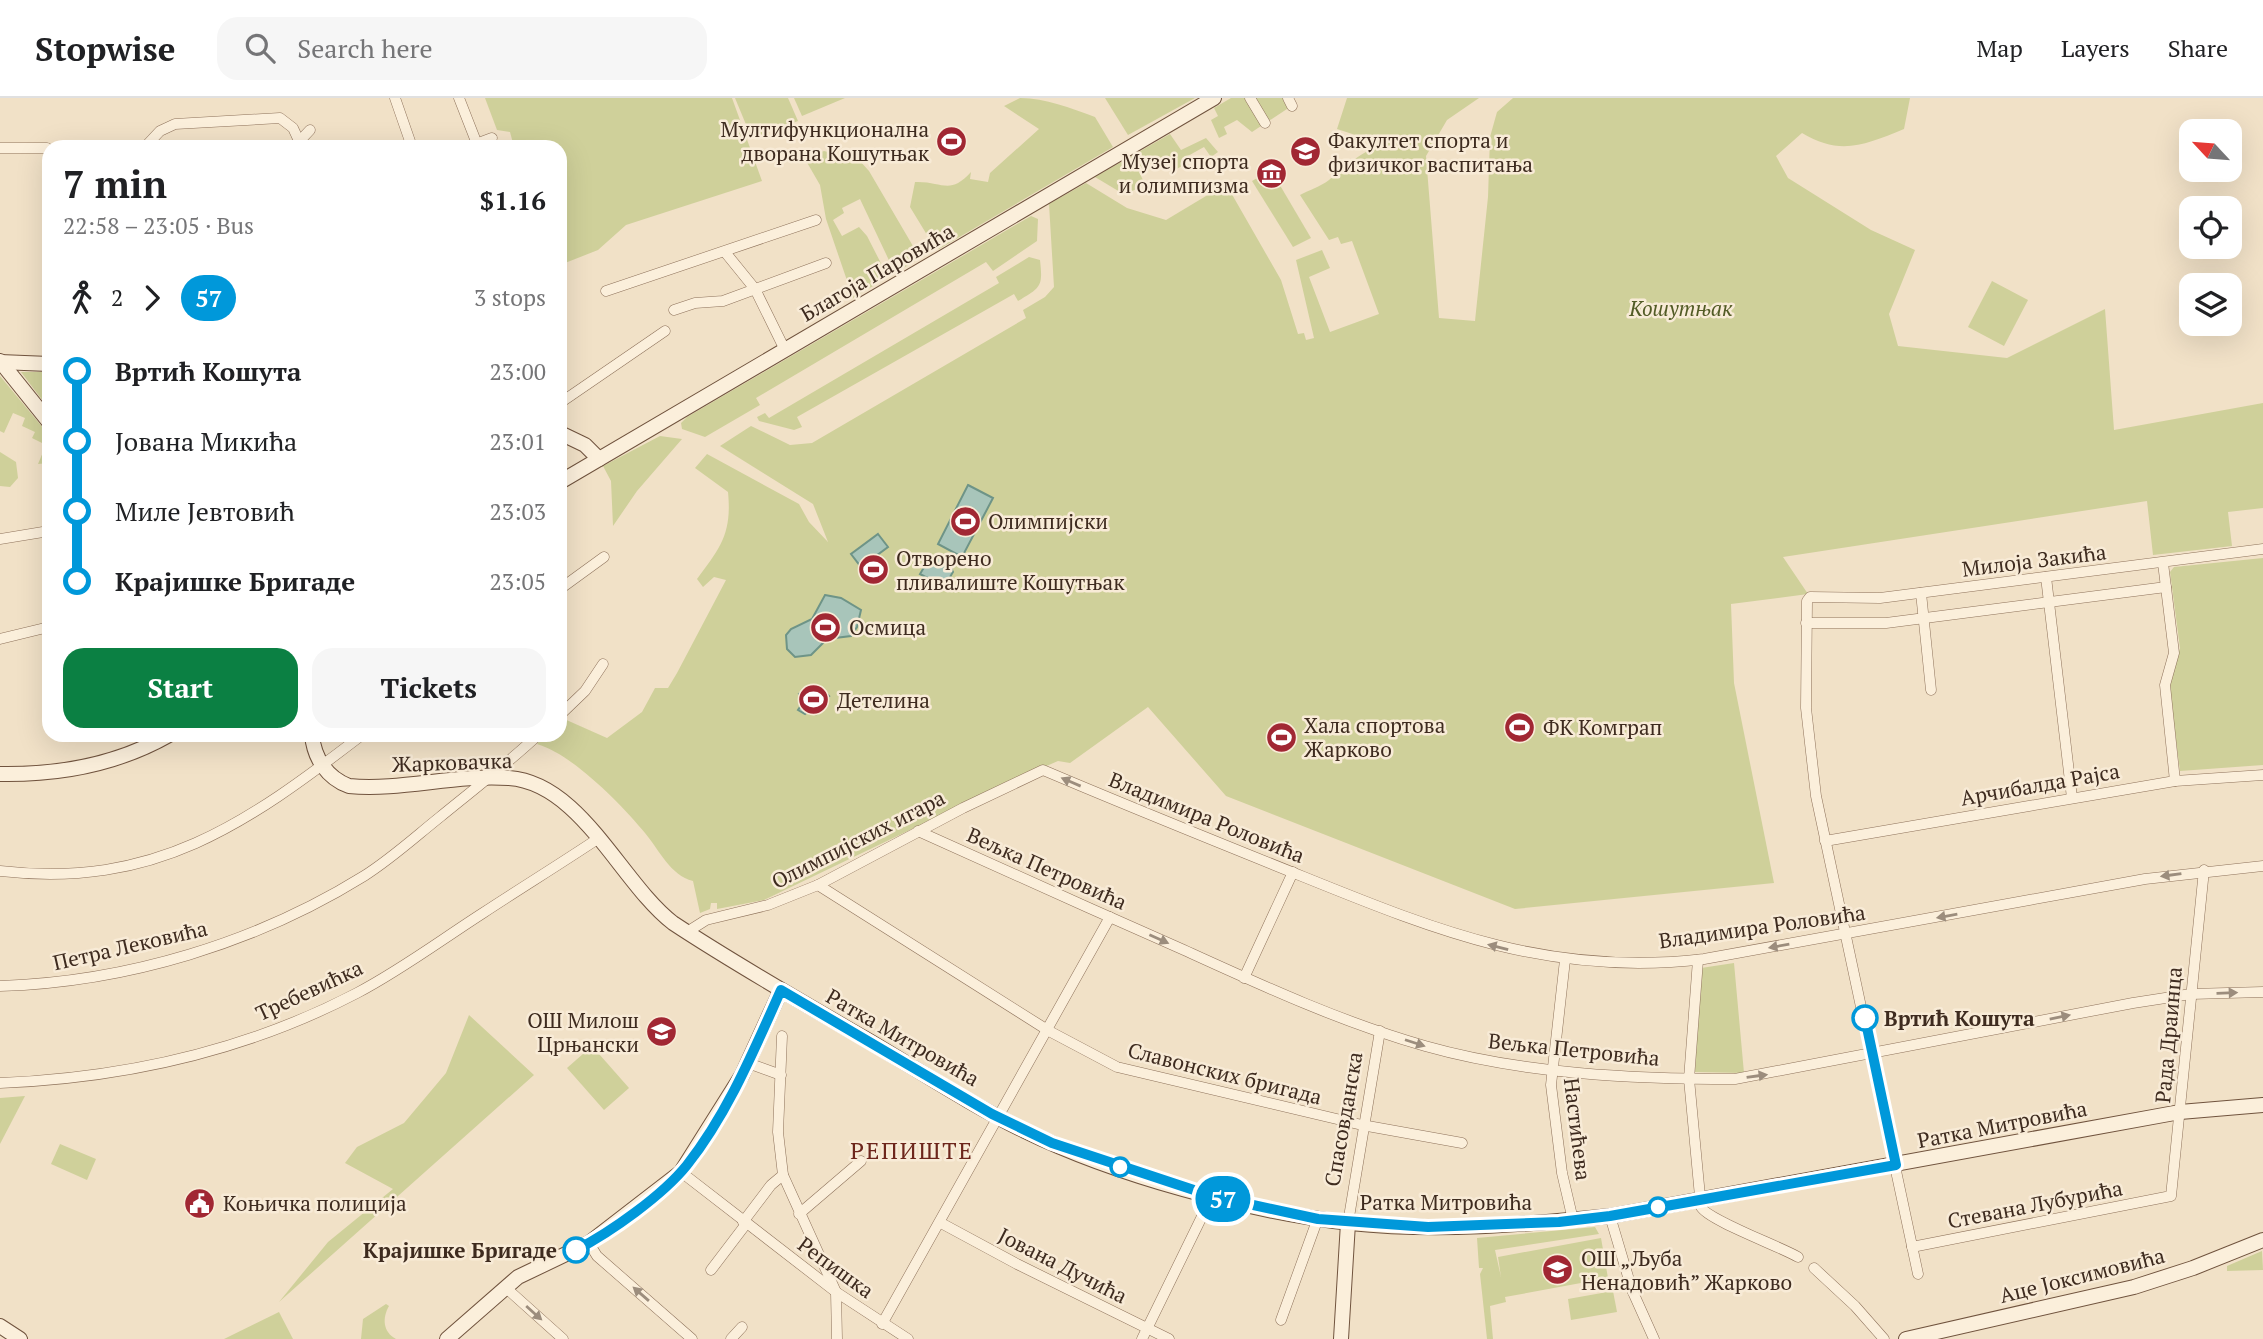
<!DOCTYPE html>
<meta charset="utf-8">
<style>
body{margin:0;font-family:"PT Serif",serif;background:#f6f6f6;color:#202124;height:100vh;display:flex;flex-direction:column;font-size:26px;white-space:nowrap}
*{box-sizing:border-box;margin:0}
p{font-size:23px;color:#757577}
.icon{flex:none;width:38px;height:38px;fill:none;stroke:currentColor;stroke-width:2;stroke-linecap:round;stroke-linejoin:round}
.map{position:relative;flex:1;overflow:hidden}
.drawer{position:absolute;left:42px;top:42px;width:525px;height:602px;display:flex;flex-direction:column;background:#fff;border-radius:21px;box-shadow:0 7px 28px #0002}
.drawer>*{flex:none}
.badge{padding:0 14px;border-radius:23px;font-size:24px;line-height:46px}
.needle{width:46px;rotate:296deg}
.buttons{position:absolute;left:2179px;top:21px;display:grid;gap:14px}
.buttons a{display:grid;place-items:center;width:63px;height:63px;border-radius:14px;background:#fff;box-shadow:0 7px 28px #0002;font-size:35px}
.map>.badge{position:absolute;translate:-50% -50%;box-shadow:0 0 0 4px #fff}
.legs{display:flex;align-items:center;gap:10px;height:77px;padding:0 21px;font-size:23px}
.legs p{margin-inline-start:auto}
.overview{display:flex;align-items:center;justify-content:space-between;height:119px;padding:0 21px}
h1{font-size:38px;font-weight:700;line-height:52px}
.button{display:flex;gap:14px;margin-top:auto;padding:14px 21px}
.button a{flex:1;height:80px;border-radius:21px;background:#0b8043;color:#fff;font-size:28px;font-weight:700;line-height:80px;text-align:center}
.button a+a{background:#f6f6f6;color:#202124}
ul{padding:0 21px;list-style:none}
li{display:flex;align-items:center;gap:24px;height:70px;font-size:26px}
li i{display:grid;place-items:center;width:10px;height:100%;margin:0 9px;background:currentColor}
li i::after{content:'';width:18px;height:18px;margin:-9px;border:5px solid;border-radius:50%;background:#fff}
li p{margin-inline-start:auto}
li:first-child i{background:linear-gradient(#0000 50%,currentColor 0)}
li:last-child i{background:linear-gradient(currentColor 50%,#0000 0)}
header{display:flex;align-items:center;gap:42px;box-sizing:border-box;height:98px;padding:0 35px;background:#fff;border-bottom:2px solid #e0e0e0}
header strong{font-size:33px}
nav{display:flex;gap:38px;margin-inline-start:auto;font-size:24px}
.search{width:490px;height:63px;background:#f6f6f6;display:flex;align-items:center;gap:18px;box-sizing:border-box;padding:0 24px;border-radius:21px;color:#757577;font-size:26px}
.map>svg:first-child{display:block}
</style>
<header>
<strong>Stopwise</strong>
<div class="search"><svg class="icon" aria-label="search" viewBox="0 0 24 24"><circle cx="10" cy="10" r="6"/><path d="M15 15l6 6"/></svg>Search here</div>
<nav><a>Map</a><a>Layers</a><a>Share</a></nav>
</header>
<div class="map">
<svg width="2263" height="1241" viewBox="0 0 2263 1241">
<rect width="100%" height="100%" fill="#f1e1c7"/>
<g fill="#cfd09a">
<polygon points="485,0 732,0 762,83 626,127 598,152 560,167 560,49 514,49 510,34 497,32"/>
<polygon points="735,0 788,0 798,23 752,41"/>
<polygon points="794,0 845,0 802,18"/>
<path d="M1020,0C1046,0 1070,10 1095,19L1113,49L939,151L935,150L910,109L915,84C943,83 949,98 971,74L970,81L988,84L990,75L1039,31L1004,8Z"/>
<polygon points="1105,0 1195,0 1128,37"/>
<polygon points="1231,0 1284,0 1290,9 1252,34 1237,22 1224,29 1227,36 1219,40 1211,22 1218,18 1214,10"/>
<path d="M1347,0H1479L1447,22L1426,58L1439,220L1475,223L1488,99L1490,39L1497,14L1513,0H1910L1904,31C1865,47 1840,58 1802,35L1776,58L1788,80L1871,132L1915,152L1889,216L1898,248L2007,260L2105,211L2114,332L2263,305V410L2228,414L2232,448L2153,457L2147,403L1783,459L1808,496L1731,506L1734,585L1774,785L1515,811L1226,698L1148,609L1070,665L1058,663L1012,683L764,802L717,811V805H711L710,811L700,815L693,783C670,777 660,753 645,735C621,706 572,656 537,646L545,637H560L562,620L607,640L642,614L655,590H668L677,575L726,482L714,479L703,489L697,481C721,449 732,435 728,394L695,370L707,356L799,406L809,424L828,444L813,406L720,348L751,328L790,347L812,345L1026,220L1023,212L1045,199L1054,189L1049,106L1086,85L1127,110L1166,122L1226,86L1281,182L1298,236L1304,235L1306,242L1314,240L1296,162L1322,152L1330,170L1309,179L1330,234L1379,216L1352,143L1341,146L1338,139L1329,142L1300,97C1309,92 1320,89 1329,82C1345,68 1361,54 1383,46L1337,31Z"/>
<polygon points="1170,36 1181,52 1206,40 1218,54 1211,59 1204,49 1186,59 1187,65 1175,72 1164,59 1139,74 1145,86 1125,97 1095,79"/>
<polygon points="824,53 859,62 869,73 920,160 895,175 860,101 842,110 844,115 833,122 842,138 859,129 867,138 888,179 853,200 826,121 820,87 805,61"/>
<polygon points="1271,72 1311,140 1293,149 1252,83"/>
<polygon points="1031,118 1038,121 1037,143 993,173 986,164 756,300 760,307 705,339 682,331 681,325 687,319"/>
<path d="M1029,159L1040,162C1043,189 1041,189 1018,203L1014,196L797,319L802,329L794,332L759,323L757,319L765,315L769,320L999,185L996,179Z"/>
<polygon points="1992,183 2028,202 2004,248 1968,229"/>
<polygon points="21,274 49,274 48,304 43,303"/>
<polygon points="0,278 49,337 49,365 38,366 46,347 32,340 35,334 22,328 25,320 13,315 4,335 0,333"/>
<polygon points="660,338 682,341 637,393 613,428 611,383 603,368"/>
<polygon points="0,354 16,364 18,380 10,389 0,388"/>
<polygon points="2263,460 2263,667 2180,673 2169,588 2180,550 2170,474 2174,469"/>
<polygon points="1734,865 1744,975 1695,974 1701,870"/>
<polygon points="469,917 534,977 279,1204 328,1144 393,1091 345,1065 357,1049 404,1025 446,975"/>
<polygon points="592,948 629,990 604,1012 567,970"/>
<polygon points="25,998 0,1046 0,1000"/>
<polygon points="60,1046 96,1061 87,1082 51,1066"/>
<polygon points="1595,1129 1599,1136 1495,1152 1501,1179 1498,1159 1601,1140 1608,1180 1505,1199 1506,1204 1490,1208 1493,1241 1487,1241 1480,1176 1483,1170 1479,1170 1477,1140"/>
<polygon points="2262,1153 2263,1172 2227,1173 2227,1168"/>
<polygon points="1613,1193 1617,1214 1571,1222 1568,1201"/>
<path d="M386,1206L389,1208C382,1220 383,1234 396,1241H361L363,1221Z"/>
<polygon points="279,1214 293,1241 224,1241"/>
</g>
<g fill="#a8c5ba" stroke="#6e9487" stroke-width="2">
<polygon points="968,387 993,400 962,459 938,446"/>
<polygon points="878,436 888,449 861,469 851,456"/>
<polygon points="939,459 948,464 953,474 944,489 920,476 929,461"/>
<polygon points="825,497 841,500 861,512 857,529 851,538 827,541 811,557 795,559 787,551 786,537 791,531 812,521"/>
<polygon points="808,589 813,591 816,602 826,595 829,598 816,606 821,611 816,616 811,611 805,616 798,612 804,603 799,596"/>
</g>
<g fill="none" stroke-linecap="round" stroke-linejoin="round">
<defs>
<g id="street">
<polyline points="395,0 412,49"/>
<polyline points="459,0 477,46"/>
<polyline points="1250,0 1265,25"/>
<polyline points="1288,0 1292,8"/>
<polyline points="145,49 160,33 175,26 280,20 293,30 299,43"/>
<polyline points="294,49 310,32"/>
<polyline points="468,49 492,40"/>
<polyline points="0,50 47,50"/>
<polyline points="725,154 755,191 785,252"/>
<polyline points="560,190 561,188"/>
<polyline points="606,193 816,122"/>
<polyline points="674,212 695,205 723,203 826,165"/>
<polyline points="560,305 665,233"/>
<polyline points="0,441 49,433"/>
<polyline points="2163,465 2174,555 2165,587 2175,683"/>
<polyline points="2046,479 2072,700"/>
<polyline points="560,491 604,459"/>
<polyline points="1921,495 1931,592"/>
<polyline points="1806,525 1886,525 2166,489"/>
<polyline points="0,541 49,529"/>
<polyline points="560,617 585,593 603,566"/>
<path d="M918,733C1007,773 1095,813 1184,852C1263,888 1341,924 1425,948C1524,976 1633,981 1735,981L2133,905L2191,896L2263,894"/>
<polyline points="1825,743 2175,683 2263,677"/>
<path d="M0,773C155,791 246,726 362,637"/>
<polyline points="818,787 1049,933 1117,969 1362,1027 1462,1045"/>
<path d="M687,834L706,822L768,807L818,787L963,710L1043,672C1130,709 1217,744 1304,779C1440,834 1552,879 1704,861L2145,781L2263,768"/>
<polyline points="1565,862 1551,987 1562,1075 1573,1122"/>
<path d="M1698,862L1689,981L1701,1109C1708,1122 1779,1148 1798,1159"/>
<polyline points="1244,880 1293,774"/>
<path d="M0,888C127,884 256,845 364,778C391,761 415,739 440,719C473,692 507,666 538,637"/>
<polyline points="782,938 778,1034 783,1077 836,1194 837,1241"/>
<polyline points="748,965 781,977"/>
<path d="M0,985C124,980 246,953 357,895C401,872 441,842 483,815C521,790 560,766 599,740"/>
<polyline points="681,1074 836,1194 908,1241"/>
<polyline points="799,1116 861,1063"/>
<polyline points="1610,1118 1632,1192 1654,1241"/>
<polyline points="743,1124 771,1087 783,1077"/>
<polyline points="941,1125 1017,1166 1169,1241"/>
<polyline points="1348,1125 1380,933"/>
<polyline points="589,1145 597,1158 692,1241"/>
<polyline points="1912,1149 2171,1098 2204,772"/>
<polyline points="1814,1170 1855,1208 1884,1241"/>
<polyline points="711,1172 746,1126"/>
<polyline points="1918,1176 1816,698 1806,610 1807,503 1810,499 1880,500 2263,451"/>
<polyline points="505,1189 563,1241"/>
<polyline points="1281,1222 1318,1120"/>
<polyline points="882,1226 1110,819"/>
<polyline points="731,1241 742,1229"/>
<polyline points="1142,1241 1212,1098"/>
</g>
<g id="secondary">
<polyline points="0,263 49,324"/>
<polyline points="0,264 49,266"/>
<polyline points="560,335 585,347 599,361"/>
<polyline points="560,384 1214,0"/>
<path d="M312,637C314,660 327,680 349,688C401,693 455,676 509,680C581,685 621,785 673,825C735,866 800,903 864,940C917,971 969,1006 1025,1033C1115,1077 1250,1114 1350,1125C1437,1134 1523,1127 1610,1118L2180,1014L2263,1007"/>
<path d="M0,676C58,677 118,666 169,637"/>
<polyline points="0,1228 20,1241"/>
<polyline points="447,1241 518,1179 589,1145 681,1074 742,977 781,892"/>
<polyline points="1341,1241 1348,1125"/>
<polyline points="1906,1241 2134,1189 2193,1170 2263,1142"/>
</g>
</defs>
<use href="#street" stroke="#8e725b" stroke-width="11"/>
<use href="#secondary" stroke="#70533e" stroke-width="16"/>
<use href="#street" stroke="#fbefdb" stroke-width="10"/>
<use href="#secondary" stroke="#fbefdb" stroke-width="14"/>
</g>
<defs><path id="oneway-solid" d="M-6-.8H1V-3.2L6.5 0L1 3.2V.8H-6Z" transform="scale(1.75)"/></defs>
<g fill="#9c8d7d">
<use href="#oneway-solid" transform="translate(1071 684) rotate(-157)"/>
<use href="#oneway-solid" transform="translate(2171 777) rotate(172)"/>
<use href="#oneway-solid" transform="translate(1947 818) rotate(170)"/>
<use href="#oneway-solid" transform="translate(1159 841) rotate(24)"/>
<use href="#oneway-solid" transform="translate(1779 848) rotate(170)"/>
<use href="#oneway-solid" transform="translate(1498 849) rotate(-166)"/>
<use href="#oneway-solid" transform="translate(2227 895) rotate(-2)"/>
<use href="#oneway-solid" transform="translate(2060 919) rotate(-11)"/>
<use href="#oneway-solid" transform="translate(1415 945) rotate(18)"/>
<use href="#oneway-solid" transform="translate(1757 978) rotate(-8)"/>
<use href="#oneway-solid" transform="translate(641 1196) rotate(-139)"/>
<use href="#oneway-solid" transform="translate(534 1215) rotate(42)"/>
</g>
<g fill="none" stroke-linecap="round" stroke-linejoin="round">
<defs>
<path id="line-1" d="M576,1152C611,1134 663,1097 687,1067C728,1015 754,952 781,892L992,1016L1052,1045L1212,1098L1318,1121L1428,1129L1559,1124L1610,1118L1896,1067L1865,920"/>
</defs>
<use href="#line-1" stroke="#fff" stroke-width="16"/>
<use href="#line-1" stroke="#0098da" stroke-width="10"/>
</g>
<defs>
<symbol id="stadium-disc" viewBox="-11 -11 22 22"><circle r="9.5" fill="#a12733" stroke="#f8ebd7"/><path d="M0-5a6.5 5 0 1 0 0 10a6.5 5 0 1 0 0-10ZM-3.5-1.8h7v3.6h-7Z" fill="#fff"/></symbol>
<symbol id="university-disc" viewBox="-11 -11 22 22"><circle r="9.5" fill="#a12733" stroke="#f8ebd7"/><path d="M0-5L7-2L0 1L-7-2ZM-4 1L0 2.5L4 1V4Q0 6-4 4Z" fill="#fff"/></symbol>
<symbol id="museum-disc" viewBox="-11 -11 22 22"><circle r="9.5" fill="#a12733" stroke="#f8ebd7"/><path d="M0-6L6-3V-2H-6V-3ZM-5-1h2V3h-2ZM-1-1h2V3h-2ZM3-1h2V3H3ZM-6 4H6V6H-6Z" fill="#fff"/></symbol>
<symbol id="school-disc" viewBox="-11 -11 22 22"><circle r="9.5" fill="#a12733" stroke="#f8ebd7"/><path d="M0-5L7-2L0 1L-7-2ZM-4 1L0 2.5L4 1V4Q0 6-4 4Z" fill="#fff"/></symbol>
<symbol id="civic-disc" viewBox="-11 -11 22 22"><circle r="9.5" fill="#a12733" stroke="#f8ebd7"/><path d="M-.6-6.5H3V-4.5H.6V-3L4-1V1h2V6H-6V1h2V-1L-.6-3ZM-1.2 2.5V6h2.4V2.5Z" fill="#fff"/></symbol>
</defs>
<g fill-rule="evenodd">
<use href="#stadium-disc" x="934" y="26" width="35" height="35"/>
<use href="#university-disc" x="1288" y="36" width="35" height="35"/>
<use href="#museum-disc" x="1254" y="58" width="35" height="35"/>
<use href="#stadium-disc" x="948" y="406" width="35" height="35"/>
<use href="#stadium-disc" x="856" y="454" width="35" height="35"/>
<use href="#stadium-disc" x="808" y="512" width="35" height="35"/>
<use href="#stadium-disc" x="796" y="584" width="35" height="35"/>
<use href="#stadium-disc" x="1502" y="612" width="35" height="35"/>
<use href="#stadium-disc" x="1264" y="622" width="35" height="35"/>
<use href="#school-disc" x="644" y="916" width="35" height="35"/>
<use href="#civic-disc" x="182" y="1088" width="35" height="35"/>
<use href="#school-disc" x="1540" y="1154" width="35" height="35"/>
</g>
<g fill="#fff" stroke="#0098da" stroke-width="3.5">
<circle cx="1865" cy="920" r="12"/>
<circle cx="1120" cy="1069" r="9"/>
<circle cx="1658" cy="1109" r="9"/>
<circle cx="576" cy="1152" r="12"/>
</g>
<g text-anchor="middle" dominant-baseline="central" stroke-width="5" stroke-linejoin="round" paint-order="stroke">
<g font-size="21" fill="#3e2b1f" stroke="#f8ebd7" text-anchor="start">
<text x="929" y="31" text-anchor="end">Мултифункционална<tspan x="929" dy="24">дворана Кошутњак</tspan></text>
<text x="1328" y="42">Факултет спорта и<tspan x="1328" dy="24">физичког васпитања</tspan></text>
<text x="1249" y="63" text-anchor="end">Музеј спорта<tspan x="1249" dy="24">и олимпизма</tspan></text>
<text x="988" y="423">Олимпијски</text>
<text x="896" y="460">Отворено<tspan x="896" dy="24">пливалиште Кошутњак</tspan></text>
<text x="849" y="529">Осмица</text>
<text x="837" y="602">Детелина</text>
<text x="1304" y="627">Хала спортова<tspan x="1304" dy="24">Жарково</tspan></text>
<text x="1543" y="629">ФК Комграп</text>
<text x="639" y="922" text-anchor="end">ОШ Милош<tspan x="639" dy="24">Црњански</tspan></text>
<text x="223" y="1105">Коњичка полиција</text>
<text x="1581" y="1160">ОШ „Љуба<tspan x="1581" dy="24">Ненадовић” Жарково</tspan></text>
</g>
<g font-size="21" fill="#3e2b1f" stroke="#f8ebd7">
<text transform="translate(877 174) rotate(-30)">Благоја Паровића</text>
<text transform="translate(2034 462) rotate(-7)">Милоја Закића</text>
<text transform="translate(452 664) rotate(-2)">Жарковачка</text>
<text transform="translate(2040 686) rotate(-10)">Арчибалда Рајса</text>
<text transform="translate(1207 719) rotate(22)">Владимира Роловића</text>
<text transform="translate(858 741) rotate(-27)">Олимпијских игара</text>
<text transform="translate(1047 770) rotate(24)">Вељка Петровића</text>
<text transform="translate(1762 828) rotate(-8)">Владимира Роловића</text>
<text transform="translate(130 847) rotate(-13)">Петра Лековића</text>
<text transform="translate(309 892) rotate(-25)">Требевићка</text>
<text transform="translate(2168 937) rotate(-85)">Рада Драинца</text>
<text transform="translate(903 939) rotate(30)">Ратка Митровића</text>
<text transform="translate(1574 951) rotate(6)">Вељка Петровића</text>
<text transform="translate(1225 975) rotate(14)">Славонских бригада</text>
<text transform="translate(1343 1021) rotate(-80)">Спасовданска</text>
<text transform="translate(2002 1026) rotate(-11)">Ратка Митровића</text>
<text transform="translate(1578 1031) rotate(83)">Настићева</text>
<text x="1446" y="1104">Ратка Митровића</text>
<text transform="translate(2035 1106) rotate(-11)">Стевана Лубурића</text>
<text transform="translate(1063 1167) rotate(27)">Јована Дучића</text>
<text transform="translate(836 1169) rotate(36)">Репишка</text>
<text transform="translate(2082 1177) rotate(-14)">Аце Јоксимовића</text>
</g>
<g font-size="21" font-style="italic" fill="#525b25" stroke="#f8ebd7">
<text x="1681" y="210">Кошутњак</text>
</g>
<g font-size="21" font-weight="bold" fill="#3e2b1f" stroke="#f8ebd7" text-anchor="start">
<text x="1884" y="920">Вртић Кошута</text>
<text x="557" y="1152" text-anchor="end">Крајишке Бригаде</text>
</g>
<g font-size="23" letter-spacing="2" fill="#6d261c" stroke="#f8ebd7">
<text x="912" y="1052">РЕПИШТЕ</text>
</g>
</g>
</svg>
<div class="buttons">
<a><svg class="needle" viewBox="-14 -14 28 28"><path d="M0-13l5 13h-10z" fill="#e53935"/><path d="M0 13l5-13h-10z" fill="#757577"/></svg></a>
<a><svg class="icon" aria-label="locate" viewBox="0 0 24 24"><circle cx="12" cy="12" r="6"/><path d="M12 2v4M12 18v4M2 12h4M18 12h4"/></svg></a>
<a><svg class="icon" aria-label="layers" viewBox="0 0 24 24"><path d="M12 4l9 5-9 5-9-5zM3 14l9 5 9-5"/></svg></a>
</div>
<b class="badge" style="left:1223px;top:1101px;background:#0098da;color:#fff">57</b>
<section class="drawer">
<div class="overview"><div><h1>7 min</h1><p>22:58 – 23:05 · Bus</p></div><b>$1.16</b></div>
<div class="legs"><svg class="icon" aria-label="walk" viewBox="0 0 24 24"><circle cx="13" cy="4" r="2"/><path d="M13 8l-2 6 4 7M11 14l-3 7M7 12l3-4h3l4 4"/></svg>2<svg class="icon" aria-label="forward" viewBox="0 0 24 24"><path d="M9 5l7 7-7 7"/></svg><b class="badge" style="background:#0098da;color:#fff">57</b><p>3 stops</p></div>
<ul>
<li><i style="color:#0098da"></i><b>Вртић Кошута</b><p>23:00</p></li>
<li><i style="color:#0098da"></i><span>Јована Микића</span><p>23:01</p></li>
<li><i style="color:#0098da"></i><span>Миле Јевтовић</span><p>23:03</p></li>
<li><i style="color:#0098da"></i><b>Крајишке Бригаде</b><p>23:05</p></li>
</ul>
<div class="button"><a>Start</a><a>Tickets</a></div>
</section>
</div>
